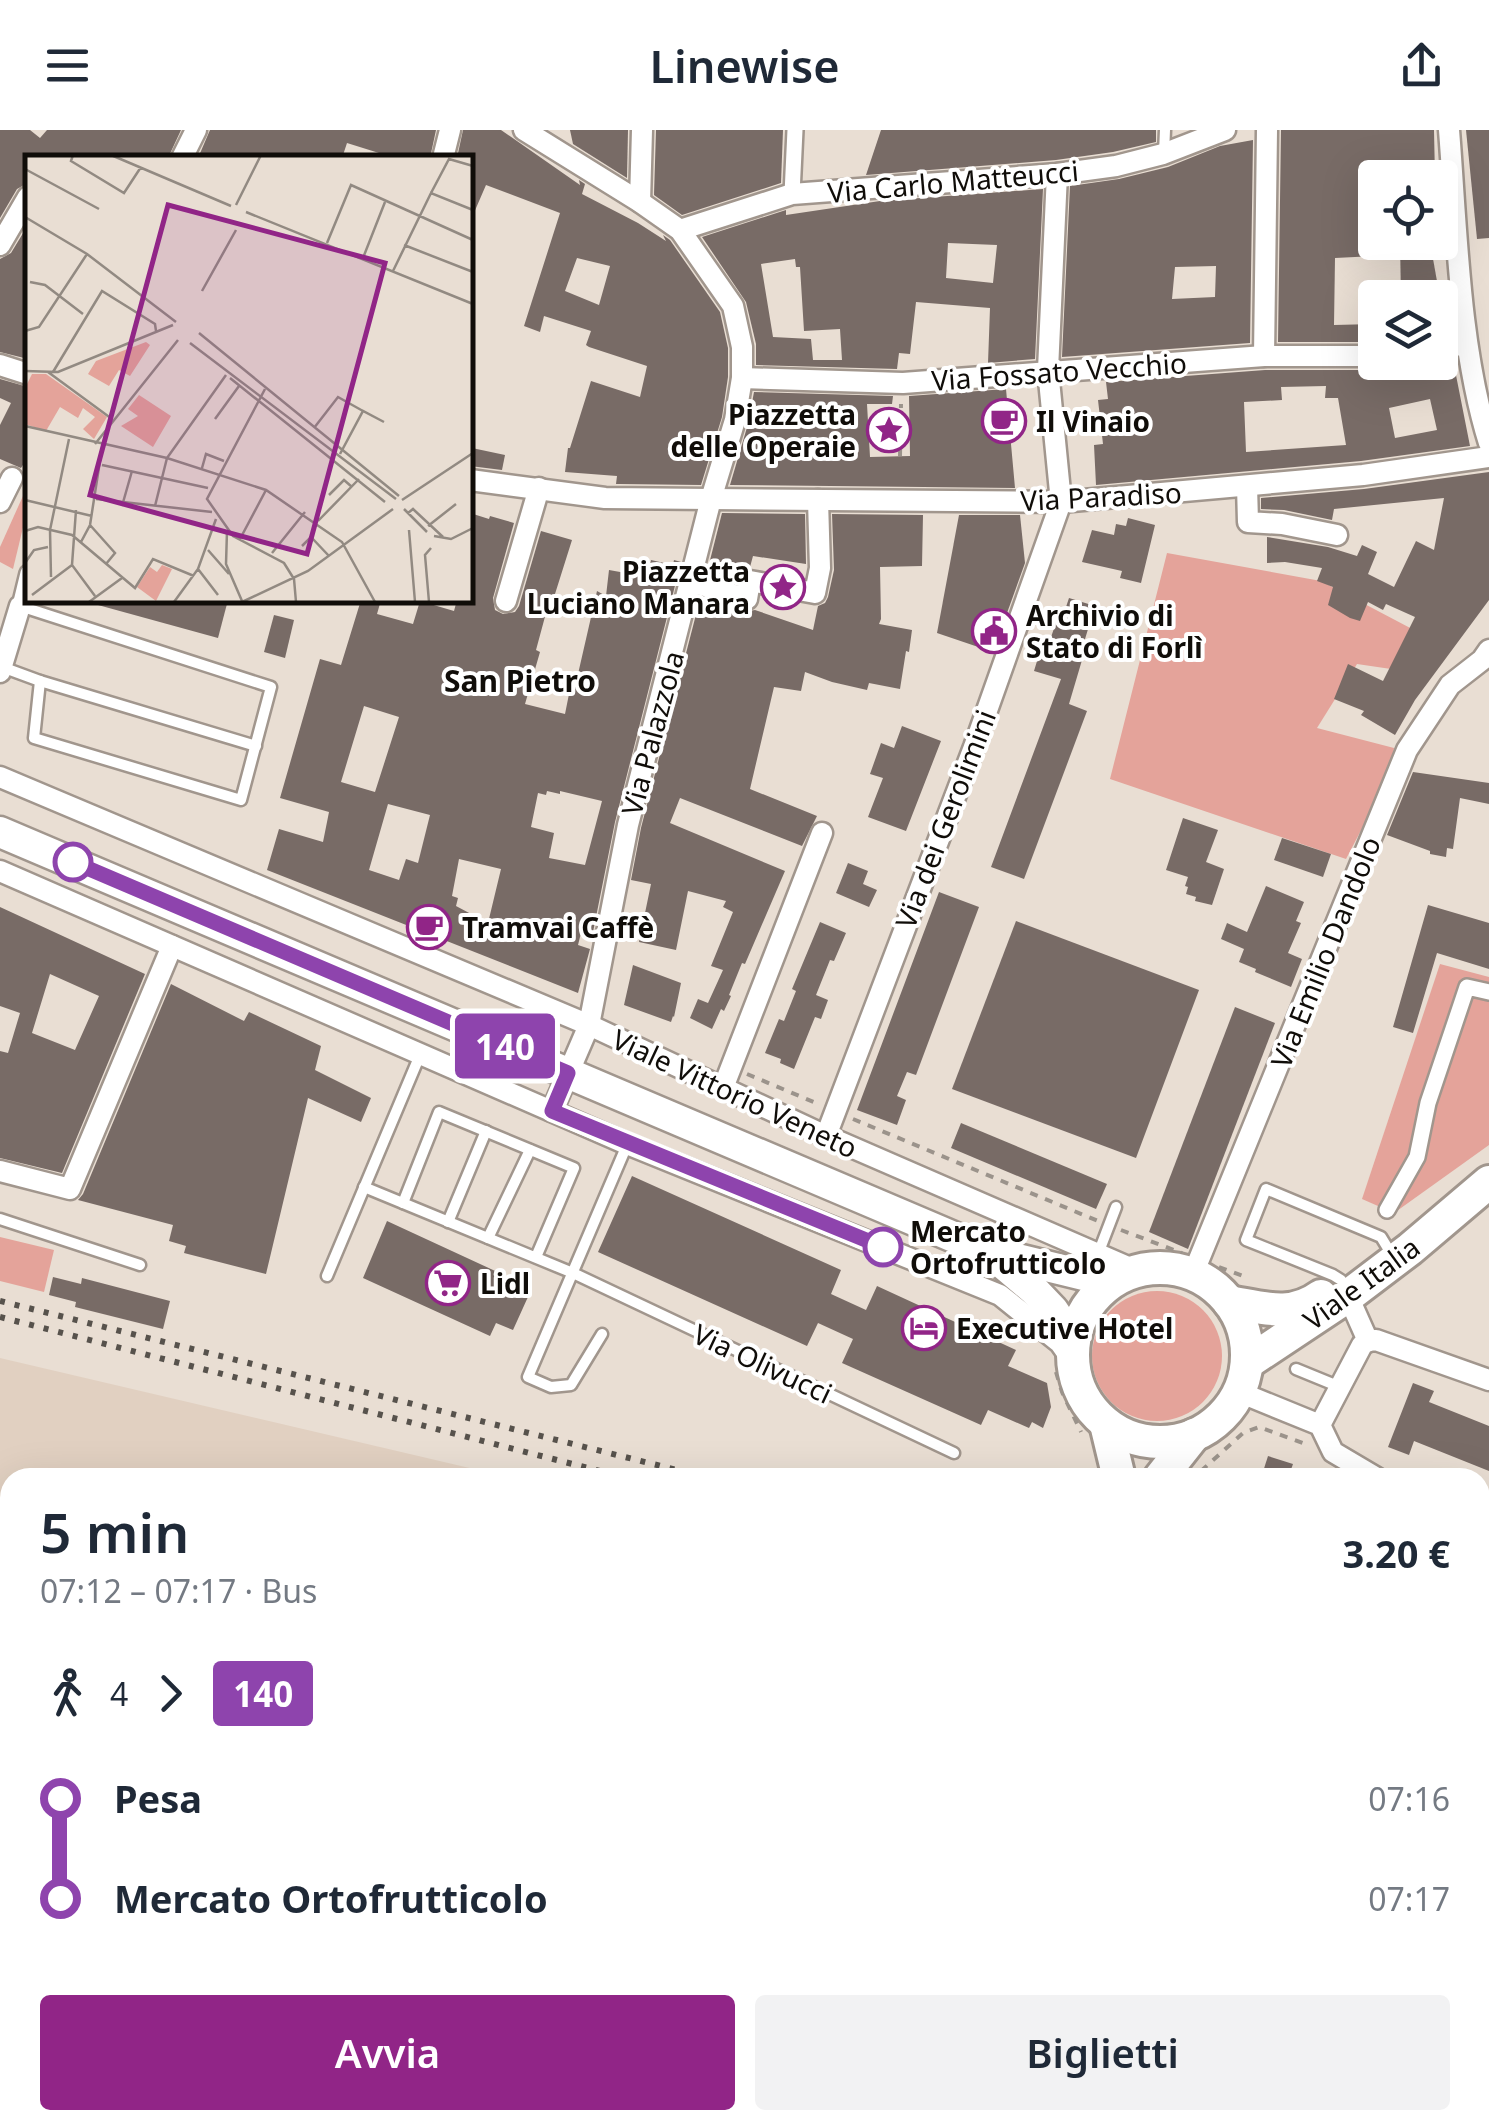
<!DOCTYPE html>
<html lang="it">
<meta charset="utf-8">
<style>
body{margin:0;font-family:"Noto Sans",sans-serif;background:#f2f2f3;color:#1f2937;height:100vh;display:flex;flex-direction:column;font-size:38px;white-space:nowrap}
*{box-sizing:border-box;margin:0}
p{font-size:32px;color:#747a83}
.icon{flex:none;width:55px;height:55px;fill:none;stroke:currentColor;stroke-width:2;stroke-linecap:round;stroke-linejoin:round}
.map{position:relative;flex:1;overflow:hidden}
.side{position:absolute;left:0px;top:1338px;width:1490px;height:662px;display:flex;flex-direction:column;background:#fff;border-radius:30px 30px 0 0;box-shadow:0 10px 40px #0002}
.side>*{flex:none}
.badge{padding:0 20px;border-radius:8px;font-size:35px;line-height:65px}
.controls{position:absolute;left:1358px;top:30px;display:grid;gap:20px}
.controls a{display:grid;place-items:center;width:100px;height:100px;border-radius:10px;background:#fff;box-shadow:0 10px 40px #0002;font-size:50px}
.map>.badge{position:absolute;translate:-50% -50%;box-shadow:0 0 0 5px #fff}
.legs{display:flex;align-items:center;gap:15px;height:110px;padding:0 40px;font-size:32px}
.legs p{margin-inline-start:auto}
.head{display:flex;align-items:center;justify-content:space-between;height:170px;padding:0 40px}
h1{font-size:55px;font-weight:600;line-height:75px}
.cta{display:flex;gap:20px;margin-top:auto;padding:20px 40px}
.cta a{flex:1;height:115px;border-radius:10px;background:#912587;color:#fff;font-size:40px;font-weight:600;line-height:115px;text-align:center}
.cta a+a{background:#f2f2f3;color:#1f2937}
ul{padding:0 40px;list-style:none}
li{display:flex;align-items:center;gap:35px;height:100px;font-size:38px}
li i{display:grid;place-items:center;width:15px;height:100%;margin:0 12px;background:currentColor}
li i::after{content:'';width:25px;height:25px;margin:-12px;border:8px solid;border-radius:50%;background:#fff}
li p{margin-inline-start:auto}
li:first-child i{background:linear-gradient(#0000 50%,currentColor 0)}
li:last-child i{background:linear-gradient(currentColor 50%,#0000 0)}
header{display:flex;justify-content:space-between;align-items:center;height:130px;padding:0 40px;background:#fff;font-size:45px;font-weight:600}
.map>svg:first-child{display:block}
</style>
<header><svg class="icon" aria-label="menu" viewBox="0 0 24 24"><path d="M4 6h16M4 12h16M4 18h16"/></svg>Linewise<svg class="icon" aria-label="share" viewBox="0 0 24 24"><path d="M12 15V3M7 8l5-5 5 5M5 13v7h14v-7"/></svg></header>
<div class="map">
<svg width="1489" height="1998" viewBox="0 0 1489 1998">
<rect width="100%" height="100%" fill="#e9ded3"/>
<g fill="#e1d0c1">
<polygon points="0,1228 508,1347 10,1348 10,1935 0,1934"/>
<polygon points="407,1990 938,1990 931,1998 465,1998"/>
</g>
<g fill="#e4a39a">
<polygon points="27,357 27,381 13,439 0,432 0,417"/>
<polygon points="1167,423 1321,451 1414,500 1391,539 1357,534 1317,598 1394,618 1391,643 1346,729 1110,649"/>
<polygon points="1440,834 1489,847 1489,1015 1394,1083 1362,1069"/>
<polygon points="0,1107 54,1120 44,1162 0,1151"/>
<circle cx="1157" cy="1226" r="65"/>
<polygon points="980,1990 1098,1990 1104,1998 974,1998"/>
</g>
<g fill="#786b66" fill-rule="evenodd">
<polygon points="0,0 30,0 40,8 47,0 181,0 168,28 162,28 153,23 151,28 28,28 28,53 17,59 0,88"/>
<polygon points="210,0 436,0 430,28 378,28 379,23 347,13 342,28 198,28"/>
<path d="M463,0H501L580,55L579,50L585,54L582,64L638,93L666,111L663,105L670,110L720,182L728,218V247L722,287L701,355L620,354H616L617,346L565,342L568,318H570L591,251L640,267L647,236L589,217L586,215L591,201L544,186L540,202L524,196L560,83L486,55L470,92V28H457ZM577,128L610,136L599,175L565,161Z"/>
<polygon points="570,0 628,0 627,48 573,14"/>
<polygon points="656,0 783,0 781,53 682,85 654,65"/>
<polygon points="881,0 1156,0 1156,12 1113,22 1056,30 866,45"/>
<polygon points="1281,0 1434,0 1435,48 1375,48 1375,126 1335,128 1334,195 1375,194 1375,212 1278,212"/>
<polygon points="1466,0 1489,0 1489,108 1477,109"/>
<path d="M1253,10L1250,213L1062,227L1070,56L1119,49L1168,37L1220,16ZM1216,136L1215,167L1172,169L1175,137Z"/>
<path d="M1043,59L1035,229L988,233L990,178L916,172L910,224L899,223L897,239L756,235V214L746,172L702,107L786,80V85L880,71ZM948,113L997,115L993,153L946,148ZM795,129L796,137H800L804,201L840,199L842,230H813L811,209L773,207L761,134Z"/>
<polygon points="28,95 28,229 0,222 0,129 11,123"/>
<polygon points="1400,112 1430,112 1440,168 1401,168"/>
<path d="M1453,230L1470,316L1361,331L1096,355L1094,315L1103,314L1098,270L1108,269L1106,252L1265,240H1375L1383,237L1387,232H1440ZM1326,256L1325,268H1338L1346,315L1246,322L1244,272L1282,270L1281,257ZM1430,269L1437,300L1395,308L1389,278Z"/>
<polygon points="0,249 28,257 28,327 21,338 0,329 0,295 11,273 0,268"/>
<polygon points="1006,259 1015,358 730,355 748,294 754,262 893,266 892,274 867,274 870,327 910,326 909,266"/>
<polygon points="472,318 505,325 502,340 470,336"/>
<polygon points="1489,342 1489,470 1415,570 1395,605 1361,585 1364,581 1334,569 1348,534 1383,551 1415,487 1386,474 1383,480 1368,472 1360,491 1350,488 1328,475 1333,457 1317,451 1322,438 1285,432 1267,433 1267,407 1328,417 1357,426 1362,415 1377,422 1368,444 1394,457 1416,411 1434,420 1444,368 1334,379 1332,390 1284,380 1261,379 1261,368 1364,359"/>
<path d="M470,383L489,389L490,386L514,393L493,468L495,480L503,484L515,482L519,476L541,401L572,410L549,483H546L536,520L540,522L525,574L565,584L573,544H578L597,461L606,466L609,440L648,447L651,430L673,435L674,430L681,432L615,692L593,802L582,799L578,815L590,819L578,863L267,740L279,699L323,712L329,682L280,668L320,529L341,535L361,470H381L377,484L413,494L420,471L454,481L457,470H470ZM364,576L399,587L375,662L341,652ZM547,661L560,664V661L602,671L585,735L549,728L554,703L531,697L538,663L546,665ZM388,674L430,685L418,733L406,729L399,750L369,740ZM459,729L501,739L488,793L456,776L458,768L452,766Z"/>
<polygon points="722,383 805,384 806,434 753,426 750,437 740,442 736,451 707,442"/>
<polygon points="832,384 923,385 922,436 880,437 881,489 879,494 912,500 909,522 906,521 900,559 869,553 867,560 832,552 805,542 801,561 774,557 750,659 817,686 802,716 680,668 670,693 785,741 745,834 742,833 729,865 731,866 724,881 721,879 712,899 690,888 698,869 708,873 723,840 711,836 733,782 723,777 726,771 688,761 676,820 639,812 651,754 631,750 641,698 700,469 743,482 755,480 813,500 818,476 825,473 828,467 834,440"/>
<polygon points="959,385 1020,385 1025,433 993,522 937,503"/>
<polygon points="1128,388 1155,395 1141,453 1120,448 1122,441 1082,432 1092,400 1114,405 1116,394 1126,396"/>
<polygon points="1069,468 1095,476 1082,519 1085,520 1069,574 1087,581 1024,749 991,737 1061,549 1034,541 1044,508 1050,510 1059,484 1063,486"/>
<polygon points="98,470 228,470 218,508 98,475"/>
<polygon points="274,485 294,490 285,528 264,522"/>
<polygon points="902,596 941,611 906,701 868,687 883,648 870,644 881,613 894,618"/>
<polygon points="1413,642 1489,653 1489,674 1460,668 1453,719 1447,718 1446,727 1430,724 1430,721 1387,705"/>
<polygon points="1183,688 1218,700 1206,732 1224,739 1212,775 1195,771 1196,767 1186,764 1188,757 1185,756 1188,747 1166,740"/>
<polygon points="1282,708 1331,724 1323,747 1274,730"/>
<polygon points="848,733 868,741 863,754 877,760 869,777 836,763"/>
<polygon points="1266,756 1304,772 1296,791 1301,793 1288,823 1302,829 1291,857 1255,842 1256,839 1239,832 1244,819 1221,809 1227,793 1247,802"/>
<polygon points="939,762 979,777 916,945 907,942 897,966 906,970 897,995 857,980"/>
<polygon points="1428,775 1489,793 1489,839 1437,823 1413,903 1393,897"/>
<path d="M0,777L145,844L62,1043L0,1028V921L8,923L20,883L0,876ZM50,844L99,866L75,920L32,903Z"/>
<polygon points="1016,791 1199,860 1136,1028 952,959"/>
<polygon points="820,792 846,803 834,831 830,830 816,865 828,870 821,889 815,887 794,939 780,933 781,929 765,923 779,889 784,891 796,861 792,859"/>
<polygon points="633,835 681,853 674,887 673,886 671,892 624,875"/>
<polygon points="171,854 244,891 249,882 321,916 315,940 371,968 361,992 308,968 266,1144 184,1123 186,1116 169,1111 173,1095 78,1070 83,1064"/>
<polygon points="1235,877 1275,893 1188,1119 1149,1102"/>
<polygon points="961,993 1107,1054 1096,1079 951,1018"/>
<polygon points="632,1046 841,1140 831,1164 866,1180 877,1156 1016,1220 1008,1236 1047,1253 1051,1277 1043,1298 1032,1292 1029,1298 988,1280 981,1295 842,1233 853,1209 818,1193 807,1216 598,1122"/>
<polygon points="387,1091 532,1158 513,1200 496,1193 490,1206 363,1148"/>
<polygon points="53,1147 81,1154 82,1148 170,1171 163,1199 75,1177 76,1172 49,1165"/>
<polygon points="1413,1253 1434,1261 1429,1272 1489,1296 1489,1341 1414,1311 1409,1325 1388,1317"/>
<polygon points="1268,1326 1293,1334 1288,1348 1261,1348"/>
</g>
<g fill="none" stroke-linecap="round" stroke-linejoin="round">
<defs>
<g id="service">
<polyline points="1164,23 1165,0"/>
<polyline points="2,537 40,551 34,608 241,670 271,557 20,476"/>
<polyline points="40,551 256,616"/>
<polyline points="364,1057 573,1143 954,1323"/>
<polyline points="403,1073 439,982 574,1038 536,1127"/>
<polyline points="0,1089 140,1135"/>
<polyline points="448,1092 486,1001"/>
<polyline points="488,1108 530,1020"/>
<polyline points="1098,1124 1116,1077"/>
<polyline points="327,1146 420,925"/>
<polyline points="1341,1150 1333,1145 1246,1110 1266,1059 1381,1107 1392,1125"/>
<polyline points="602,1204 571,1255 551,1257 528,1247 627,1015"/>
<polyline points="1296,1239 1340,1257"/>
</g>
<g id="pedestrian">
<polyline points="792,64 795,0"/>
<polyline points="20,476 28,443"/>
<polyline points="1387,1080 1417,1027 1428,973 1467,857 1489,862"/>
</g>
<g id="minor">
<polyline points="524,0 640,72 680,100 733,176 742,217 742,248 735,290 711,369 628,695 589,895 552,981"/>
<path d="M1449,0C1457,101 1459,217 1489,313"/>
<polyline points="182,28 196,0"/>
<polyline points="443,28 450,0"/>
<polyline points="640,72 642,0"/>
<polyline points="680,100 792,64 1057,44 1116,36 1163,24 1225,0"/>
<polyline points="0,115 28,67"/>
<polyline points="1440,218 1467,214"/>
<polyline points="1264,226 1267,0"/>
<polyline points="0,235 28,244"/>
<polyline points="742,248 903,253 1264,226 1375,226"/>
<polyline points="470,350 605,368 1061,372 1363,345 1489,327"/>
<polyline points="1247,356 1248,392 1282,394 1337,405"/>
<polyline points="0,372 12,348"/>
<polyline points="692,452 747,469 750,451 815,463 820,438 818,370"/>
<polyline points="506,471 539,358"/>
<polyline points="0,542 20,476"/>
<polyline points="0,647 589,895 826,1006 1137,1141"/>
<polyline points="0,741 627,1014 1000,1165 1060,1213 1072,1230"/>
<polyline points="723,958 822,703"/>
<polyline points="826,1006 974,617 1061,372 1048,240 1057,44"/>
<polyline points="0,1041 70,1059 172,816"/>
<polyline points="1193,1144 1407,620 1450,555 1482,530 1489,520"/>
<polyline points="1348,1166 1368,1211"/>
<polyline points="1368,1211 1376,1210 1489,1250"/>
<polyline points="1239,1262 1320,1295 1333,1322 1377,1348"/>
<polyline points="1320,1295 1362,1215 1368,1211"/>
<polyline points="1480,1385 1489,1388"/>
</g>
<g id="tertiary">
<polyline points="0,1970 10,1971"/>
<polyline points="141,1990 199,1998"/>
</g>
<g id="secondary">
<polyline points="0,702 989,1122 1112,1152"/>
<polyline points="995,1127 1033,1159 1053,1180 1073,1210"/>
</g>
<g id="primary">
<circle cx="1160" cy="1225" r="87"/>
<path d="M1229,1172C1264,1178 1291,1188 1321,1166"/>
<polyline points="1247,1233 1348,1166 1410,1119 1489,1052"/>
<polyline points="1106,1294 1119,1348"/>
<polyline points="1160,1348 1194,1305"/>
<polyline points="1114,1990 1117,1998"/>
<polyline points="961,1998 965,1990"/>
</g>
</defs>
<use href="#service" stroke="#a1968d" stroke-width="15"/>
<use href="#pedestrian" stroke="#a1968d" stroke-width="20"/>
<use href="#minor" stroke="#a1968d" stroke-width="25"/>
<use href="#tertiary" stroke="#a1968d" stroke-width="30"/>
<use href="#secondary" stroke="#a1968d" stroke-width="35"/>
<use href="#primary" stroke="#a1968d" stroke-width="38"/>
<g stroke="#9b938b" stroke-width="4" stroke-dasharray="8 8" stroke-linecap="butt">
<polyline points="900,326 901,274"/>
<polyline points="747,944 816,973"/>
<polyline points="853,989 1098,1091"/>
<polyline points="1121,1100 1182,1123"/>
<polyline points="1219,1137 1243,1146"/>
<polyline points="1056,1242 1062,1262 1081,1302"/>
<polyline points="1201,1341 1243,1303 1259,1297 1308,1315"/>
<polyline points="253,1990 315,1998"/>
</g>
<use href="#service" stroke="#fff" stroke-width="10"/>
<use href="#pedestrian" stroke="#fff" stroke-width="15"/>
<use href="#minor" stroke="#fff" stroke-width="20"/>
<use href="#tertiary" stroke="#fff" stroke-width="25"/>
<use href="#secondary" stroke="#fff" stroke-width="30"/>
<use href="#primary" stroke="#fff" stroke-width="32"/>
<g stroke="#57524c" stroke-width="6" stroke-dasharray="5 10" stroke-linecap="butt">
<polyline points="0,1171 709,1348"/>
<polyline points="0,1187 627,1348"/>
<polyline points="1480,1542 1489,1544"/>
<polyline points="1480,1566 1489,1568"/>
</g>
</g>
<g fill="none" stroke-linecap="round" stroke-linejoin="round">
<defs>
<polyline id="line-1" points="73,732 568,943 552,981 883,1117"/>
</defs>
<use href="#line-1" stroke="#fff" stroke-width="22"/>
<use href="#line-1" stroke="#8e44ad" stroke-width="15"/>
</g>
<defs>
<symbol id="cafe-ring" viewBox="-11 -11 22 22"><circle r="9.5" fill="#fff" stroke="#912587" stroke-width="1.5"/><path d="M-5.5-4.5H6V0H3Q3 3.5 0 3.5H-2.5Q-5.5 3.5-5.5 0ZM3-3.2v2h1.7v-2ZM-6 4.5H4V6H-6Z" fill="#912587"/></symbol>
<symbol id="sight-ring" viewBox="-11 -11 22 22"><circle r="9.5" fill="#fff" stroke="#912587" stroke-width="1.5"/><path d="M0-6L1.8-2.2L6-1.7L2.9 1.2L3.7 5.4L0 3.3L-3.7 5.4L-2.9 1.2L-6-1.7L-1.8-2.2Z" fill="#912587"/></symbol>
<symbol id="civic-ring" viewBox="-11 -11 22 22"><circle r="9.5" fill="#fff" stroke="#912587" stroke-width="1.5"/><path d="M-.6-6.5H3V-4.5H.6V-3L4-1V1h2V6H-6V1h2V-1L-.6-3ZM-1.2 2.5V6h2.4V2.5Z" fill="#912587"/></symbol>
<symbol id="supermarket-ring" viewBox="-11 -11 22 22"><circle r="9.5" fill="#fff" stroke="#912587" stroke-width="1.5"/><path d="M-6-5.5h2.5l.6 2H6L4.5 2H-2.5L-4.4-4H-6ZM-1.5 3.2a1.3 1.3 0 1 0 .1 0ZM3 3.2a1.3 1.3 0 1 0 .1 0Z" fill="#912587"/></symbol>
<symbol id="hotel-ring" viewBox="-11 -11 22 22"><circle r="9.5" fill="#fff" stroke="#912587" stroke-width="1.5"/><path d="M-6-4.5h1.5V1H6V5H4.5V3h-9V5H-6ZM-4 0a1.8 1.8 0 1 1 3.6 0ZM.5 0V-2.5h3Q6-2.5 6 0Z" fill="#912587"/></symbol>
</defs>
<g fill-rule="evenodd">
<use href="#cafe-ring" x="979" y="266" width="50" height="50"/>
<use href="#sight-ring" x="864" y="275" width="50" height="50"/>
<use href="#sight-ring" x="758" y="432" width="50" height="50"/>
<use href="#civic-ring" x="969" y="476" width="50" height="50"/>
<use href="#cafe-ring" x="404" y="772" width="50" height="50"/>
<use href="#supermarket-ring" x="423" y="1128" width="50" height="50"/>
<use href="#hotel-ring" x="899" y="1173" width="50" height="50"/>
</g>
<g fill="#fff" stroke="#8e44ad" stroke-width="5">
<circle cx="73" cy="732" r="18"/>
<circle cx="883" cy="1117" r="18"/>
</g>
<g text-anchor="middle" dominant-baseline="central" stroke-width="8" stroke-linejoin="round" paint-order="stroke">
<g font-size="28" fill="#100d09" stroke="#fff">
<text transform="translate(953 51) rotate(-5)">Via Carlo Matteucci</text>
<text transform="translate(1059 241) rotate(-4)">Via Fossato Vecchio</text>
<text transform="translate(1101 366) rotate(-3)">Via Paradiso</text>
<text transform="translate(652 603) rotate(-75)">Via Palazzola</text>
<text transform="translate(945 689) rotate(-69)">Via dei Gerolimini</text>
<text transform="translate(1325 822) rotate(-68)">Via Emilio Dandolo</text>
<text transform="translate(735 963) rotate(25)">Viale Vittorio Veneto</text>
<text transform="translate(1361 1153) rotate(-36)">Viale Italia</text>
<text transform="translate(763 1233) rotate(25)">Via Olivucci</text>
</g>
<g font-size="28" font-weight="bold" fill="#100d09" stroke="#fff" text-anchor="start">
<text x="856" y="284" text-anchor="end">Piazzetta<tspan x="856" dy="32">delle Operaie</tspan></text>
<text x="1036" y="291">Il Vinaio</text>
<text x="750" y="441" text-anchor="end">Piazzetta<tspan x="750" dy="32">Luciano Manara</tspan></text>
<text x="1026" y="485">Archivio di<tspan x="1026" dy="32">Stato di Forlì</tspan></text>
<text x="462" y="797">Tramvai Caffè</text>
<text x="480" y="1153">Lidl</text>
<text x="956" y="1198">Executive Hotel</text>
</g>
<g font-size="28" font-weight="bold" fill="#100d09" stroke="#fff" text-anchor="start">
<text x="910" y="1101">Mercato<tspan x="910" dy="32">Ortofrutticolo</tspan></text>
</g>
<g font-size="30" font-weight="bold" fill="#100d09" stroke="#fff">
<text x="520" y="550">San Pietro</text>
</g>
</g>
<g transform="translate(25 25)">
<rect width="448" height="448" fill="#e9ded3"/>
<path d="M121,187L125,190L105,221L94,215L84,231L63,219L71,206ZM7,219H21L82,262L69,284L58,274L70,262L58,253L53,263L35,252L21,276L0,269V233ZM114,240L146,261L128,292L96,271L113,261L103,254ZM137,410L147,414L131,446L112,432L125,412L132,417Z" fill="#e4a39a"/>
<path fill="none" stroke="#928a82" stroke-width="2.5" d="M48,0L46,6L99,38L116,12M86,0L206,51M0,14L74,54M406,38L424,4L448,11M211,50L236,0M221,57L448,149M0,62L62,99L151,167M302,88L326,30L448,85M379,90L448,117M338,103L360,47M368,116L406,38L448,55M5,127L20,130L58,159M177,136L211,75M0,176L14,172L62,99M174,178L374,341M165,188L371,344M0,216L33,217L148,170M23,217L87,264M28,217L77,136L130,169L131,176M205,223L360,347M240,234L182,344L208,381L259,408L269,424L271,447M190,264L214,231M0,271L142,303L241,335L317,387L350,447M289,273L313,242L338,256M70,289L153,185M315,299L338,256L359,267M77,310L183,333M177,313L181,299L199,306M304,340L319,325L327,332M71,344L187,357M0,345L67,361M377,345L448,298M97,351L107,316M130,351L142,303L201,220M379,354L402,377M51,355L47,410L70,441M383,358L388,354L418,382M293,366L334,324M65,370L90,398L81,409M403,371L431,349M384,375L390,447M0,376L13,372L47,380L110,433L128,404L169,421M202,376L201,409L217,446M409,381L426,384L448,373M215,384L241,335M56,387L65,370L77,293M277,391L286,382L304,401M183,395L204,419M247,398L280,357M0,408L9,395L23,392M173,414L193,440M26,422L25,375L44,284M7,440L47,410M64,447L97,423M149,447L173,414L191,364M217,447L283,416L368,354M404,447L400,400L406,393"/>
<path fill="#912587" fill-opacity="0.15" stroke="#912587" stroke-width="5" d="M143,50L360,108L282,399L65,340Z"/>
<rect width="448" height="448" fill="none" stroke="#100d09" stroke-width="5"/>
</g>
</svg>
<div class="controls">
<a><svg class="icon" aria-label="locate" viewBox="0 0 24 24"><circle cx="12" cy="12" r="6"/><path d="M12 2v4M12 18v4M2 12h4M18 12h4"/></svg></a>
<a><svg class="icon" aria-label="layers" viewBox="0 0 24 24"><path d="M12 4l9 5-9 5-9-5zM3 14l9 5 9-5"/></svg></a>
</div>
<b class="badge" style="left:505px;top:916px;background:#8e44ad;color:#fff">140</b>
<section class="side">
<div class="head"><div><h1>5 min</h1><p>07:12 – 07:17 · Bus</p></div><b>3.20 €</b></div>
<div class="legs"><svg class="icon" aria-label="walk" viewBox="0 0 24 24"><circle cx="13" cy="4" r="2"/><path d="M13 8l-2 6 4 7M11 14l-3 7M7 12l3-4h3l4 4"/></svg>4<svg class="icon" aria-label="forward" viewBox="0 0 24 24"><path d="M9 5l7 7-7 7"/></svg><b class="badge" style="background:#8e44ad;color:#fff">140</b></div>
<ul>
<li><i style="color:#8e44ad"></i><b>Pesa</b><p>07:16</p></li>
<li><i style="color:#8e44ad"></i><b>Mercato Ortofrutticolo</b><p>07:17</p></li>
</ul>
<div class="cta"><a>Avvia</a><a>Biglietti</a></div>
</section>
</div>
